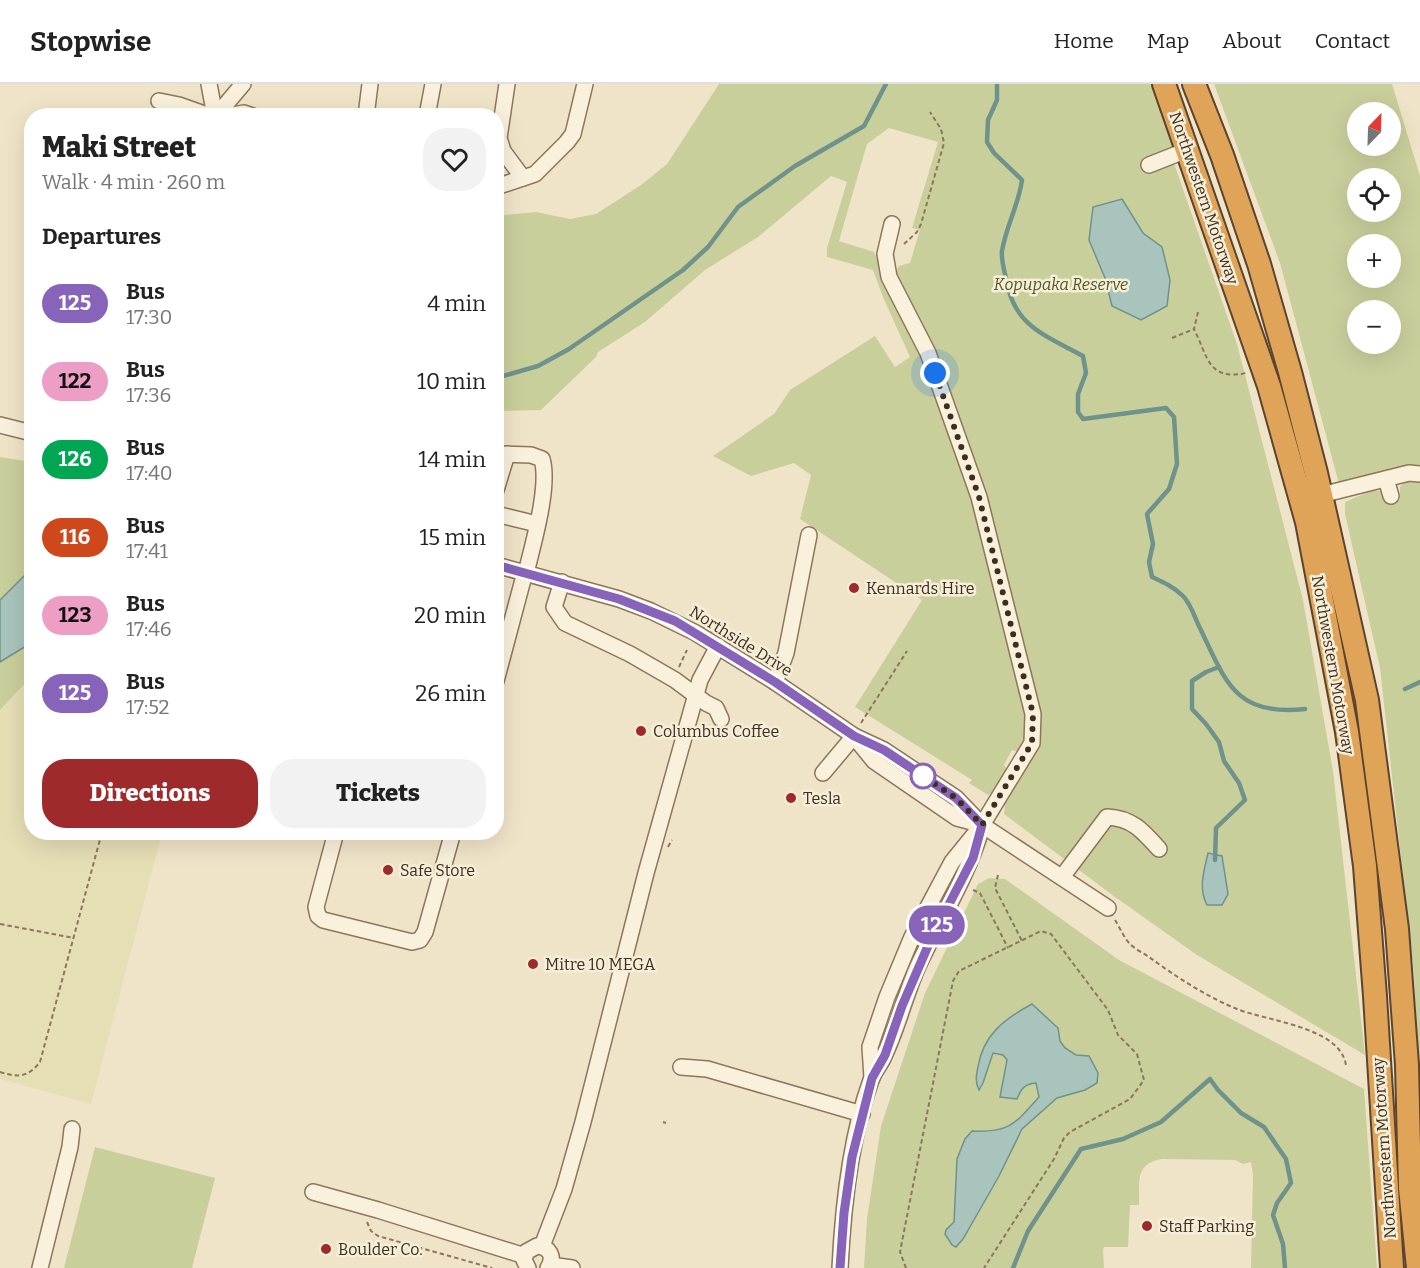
<!DOCTYPE html>
<meta charset="utf-8">
<style>
body{margin:0;font-family:Bitter,serif;background:#f2f2f2;color:#222;height:100vh;display:flex;flex-direction:column;font-size:22px;white-space:nowrap}
*{box-sizing:border-box;margin:0}
p{font-size:20px;color:#767676}
.icon{flex:none;width:33px;height:33px;fill:none;stroke:currentColor;stroke-width:2;stroke-linecap:round;stroke-linejoin:round}
.map{position:relative;flex:1;overflow:hidden}
.details{position:absolute;left:24px;top:24px;width:480px;height:732px;display:flex;flex-direction:column;background:#fff;border-radius:24px;box-shadow:0 6px 24px #0002}
.details>*{flex:none}
.badge{padding:0 12px;border-radius:20px;font-size:21px;line-height:39px}
.needle{width:39px;rotate:23deg}
.controls{position:absolute;left:1347px;top:18px;display:grid;gap:12px}
.controls a{display:grid;place-items:center;width:54px;height:54px;border-radius:50%;background:#fff;box-shadow:0 6px 24px #0002;font-size:30px}
.you{position:absolute;width:30px;height:30px;margin:-15px;border:4px solid #fff;border-radius:50%;background:#1a73e8;box-shadow:0 0 0 9px #1a73e833}
.map>.badge{position:absolute;translate:-50% -50%;box-shadow:0 0 0 3px #fff}
h2{padding:0 18px;font-size:22px;line-height:54px}
.round{display:grid;place-items:center;flex:none;width:63px;height:63px;border-radius:24px;background:#f2f2f2}
.headline{display:flex;align-items:center;justify-content:space-between;height:102px;padding:0 18px}
h1{font-size:28px;font-weight:800;line-height:45px}
.action{display:flex;gap:12px;margin-top:auto;padding:12px 18px}
.action a{flex:1;height:69px;border-radius:24px;background:#9e2a2b;color:#fff;font-size:24px;font-weight:800;line-height:69px;text-align:center}
.action a+a{background:#f2f2f2;color:#222}
ul{padding:0;list-style:none}
li{display:flex;align-items:center;gap:18px;height:78px;padding:0 18px}
li div{flex:1}
li b{display:block;font-size:22px}
li em{font-style:normal}
li .badge{min-width:66px;font-weight:700;text-align:center}
header{display:flex;align-items:center;gap:36px;box-sizing:border-box;height:84px;padding:0 30px;background:#fff;border-bottom:2px solid #e0e0e0}
header strong{font-size:28px}
nav{display:flex;gap:33px;margin-inline-start:auto;font-size:21px}
.map>svg:first-child{display:block}
</style>
<header>
<strong>Stopwise</strong>
<nav><a>Home</a><a>Map</a><a>About</a><a>Contact</a></nav>
</header>
<div class="map">
<svg width="1420" height="1184" viewBox="0 0 1420 1184">
<rect width="100%" height="100%" fill="#f0e4c8"/>
<polygon fill="#e6deb5" points="31,593 32,748 162,749 91,1020 0,995 0,626"/>
<g fill="#c9cf9b" fill-rule="evenodd">
<path d="M719,0H1154L1176,61L1173,65H1169L1237,260L1303,516L1333,687L1365,971L1197,871L1115,813L1004,730L1005,721L1037,664L1041,630L1018,540L895,188L899,182L910,179L920,146L912,144L938,58L889,44L867,60L839,157L874,168L921,271L973,414L1026,631C1028,645 1025,656 1018,668L1012,666L1004,681L1008,686L996,705L988,711L969,699L972,696L855,623L922,516L800,435L811,391L794,379L751,392L713,372L774,330L790,306L875,252L895,283L910,273L883,213L873,186L827,173V164L847,98L831,92L758,153L705,186L645,238L598,268L596,273L541,326L497,327L496,132L536,128L570,135L596,130L641,101L667,80Z"/>
<path d="M1214,0H1392L1420,92V382L1339,400L1280,179ZM1358,28H1390V62H1358ZM1358,94H1390V128H1358ZM1358,160H1390V194H1358ZM1358,226H1390V260H1358Z"/>
<polygon points="0,373 32,378 31,593 0,626"/>
<polygon points="1420,395 1420,1039 1414,891 1380,584 1345,430 1345,418 1373,406 1380,407 1388,418 1400,416 1400,403 1405,397"/>
<path d="M989,794L1005,795L1119,876L1364,1005L1377,1184H1251L1253,1090L1251,1078L1243,1080L1235,1076L1162,1075C1134,1080 1140,1098 1139,1121H1130L1128,1163H1104L1103,1166L1104,1184H864L867,1135L881,1042L925,909L978,800Z"/>
<polygon points="95,1063 215,1094 192,1184 64,1184"/>
</g>
<g fill="#a9c4bc" stroke="#6f938a" stroke-width="1.5">
<polygon points="1122,115 1143,149 1162,163 1170,196 1167,222 1141,236 1112,222 1105,194 1089,156 1093,123"/>
<polygon points="31,485 31,559 0,578 0,516"/>
<path d="M1208,769L1222,772L1228,810L1222,821H1207C1198,804 1204,787 1208,769Z"/>
<path d="M1032,920L1058,944L1060,957L1065,964L1076,971L1089,972L1098,989L1097,999L1085,1006L1057,1014L1022,1045L999,1092L963,1155L956,1163L952,1161L945,1150L946,1146L954,1138L957,1075L965,1055L972,1047C1009,1049 1015,1040 1039,1013L1036,999C1024,1000 1021,1005 1017,1015L1000,1013L1007,976L1003,971L993,969L983,999L979,1006C975,998 976,992 978,983C983,951 1004,935 1032,920Z"/>
</g>
<g fill="none" stroke-linecap="round" stroke-linejoin="round">
<g stroke="#6f938a" stroke-width="4.5">
<path d="M997,0V16L988,36L987,58L994,69L1022,96C1019,120 1006,142 1002,167C1001,175 1004,186 1006,194C1013,242 1045,251 1083,272L1086,289L1078,310V328L1083,335L1166,324L1174,333L1177,380L1169,405L1147,430L1153,460L1149,478L1152,493C1163,498 1174,503 1183,512C1190,519 1194,531 1198,540C1225,595 1233,633 1305,625"/>
<polyline points="496,294 538,282 569,265 683,186 708,163 738,123 795,82 864,42 886,0"/>
<polyline points="1405,605 1420,598"/>
<polyline points="1215,776 1216,744 1245,716 1239,699 1224,677 1219,658 1206,640 1192,625 1192,597 1206,588 1219,583"/>
<polyline points="1013,1184 1028,1147 1081,1065 1123,1055 1161,1038 1210,995 1218,1006 1241,1029 1264,1043 1286,1075 1291,1099 1277,1119 1273,1131 1283,1160 1285,1184"/>
</g>
<defs>
<g id="minor">
<polyline points="209,0 215,32"/>
<polyline points="507,0 499,54 503,67 523,94"/>
<polyline points="159,17 179,21 210,32"/>
<polyline points="216,32 243,0"/>
<polyline points="227,32 244,29 253,32"/>
<polyline points="366,32 370,0"/>
<polyline points="427,32 433,0"/>
<polyline points="1149,81 1187,66"/>
<polyline points="496,103 535,90 567,58 573,50 585,0"/>
<polyline points="0,341 32,349"/>
<path d="M496,370L531,371L542,375C550,402 533,460 526,489"/>
<polyline points="1386,395 1391,412"/>
<polyline points="496,406 507,370"/>
<polyline points="1321,411 1409,389 1420,390"/>
<polyline points="496,430 537,440"/>
<polyline points="496,481 619,515 651,527 696,549 775,598 854,652 884,666 956,714 982,741 1108,824"/>
<polyline points="562,498 554,523 565,539 630,570 675,596 706,619 716,624 721,635"/>
<polyline points="496,597 525,488"/>
<polyline points="775,598 786,569 809,451"/>
<polyline points="856,655 874,677 957,734 979,740"/>
<polyline points="823,689 854,652"/>
<polyline points="336,748 316,823 318,832 323,836 412,858 420,856 425,848 453,748"/>
<path d="M1062,793L1107,733C1132,734 1143,747 1159,765"/>
<polyline points="681,983 707,985 862,1030"/>
<polyline points="872,994 870,963 887,913 912,853 952,778 982,741 1032,659 1033,630 979,413 928,269 889,193 885,170 892,140"/>
<polyline points="313,1108 378,1126 525,1172"/>
<polyline points="542,1162 564,1105 583,1038 646,789 700,596 718,562"/>
<polyline points="550,1181 572,1184"/>
<polyline points="40,1184 70,1063 72,1045"/>
<path d="M528,1184L524,1176L526,1168L537,1162C550,1163 555,1173 548,1184"/>
<path d="M840,1184C843,1122 850,1054 871,996C874,987 881,980 884,972C898,943 905,911 918,882C939,837 967,794 981,746"/>
</g>
<g id="highway">
<polyline points="1164,0 1269,302 1307,438 1347,648 1365,782 1375,912 1392,1184"/>
<polyline points="1194,0 1222,71 1259,180 1290,288 1316,389 1367,616 1397,845 1407,981 1410,1104 1418,1184"/>
</g>
</defs>
<use href="#minor" stroke="#8d765c" stroke-width="18"/>
<use href="#highway" stroke="#5b4430" stroke-width="26"/>
<g stroke="#8d765c" stroke-width="2" stroke-dasharray="4.5 3" stroke-linecap="butt">
<polyline points="904,160 917,148 921,140 944,59 941,45 930,28"/>
<path d="M1198,228L1194,245C1208,273 1208,297 1246,289"/>
<polyline points="1172,254 1194,245"/>
<polyline points="679,583 687,566"/>
<polyline points="861,639 907,567"/>
<polyline points="668,763 672,756"/>
<polyline points="998,791 995,804 1022,857"/>
<polyline points="973,806 980,809 1008,864"/>
<path d="M1115,836C1120,844 1124,854 1130,860C1135,865 1143,869 1149,873C1175,892 1207,913 1237,925C1266,937 1342,943 1346,982"/>
<polyline points="0,840 74,854"/>
<path d="M0,988C19,994 28,993 40,978L102,748"/>
<polyline points="663,1038 666,1039"/>
<polyline points="367,1138 371,1147 378,1152 492,1184"/>
<polyline points="906,1184 900,1168 953,897 959,887 1041,847 1051,850 1108,926 1118,951 1137,970 1144,996 1130,1015 1070,1048 1064,1054 1054,1075 984,1184"/>
</g>
<use href="#minor" stroke="#faf1dc" stroke-width="15"/>
<use href="#highway" stroke="#e0a458" stroke-width="22"/>
</g>
<g fill="none" stroke-linecap="round" stroke-linejoin="round">
<defs>
<polyline id="line" points="496,481 619,515 675,537 775,598 854,652 884,666 956,714 982,741 973,774 931,855 902,922 885,971 872,994 852,1073 844,1129 840,1184"/>
</defs>
<use href="#line" stroke="#fff" stroke-width="14"/>
<use href="#line" stroke="#8764b9" stroke-width="9"/>
<polyline stroke="#3d2e20" stroke-width="6" stroke-dasharray="0 10.8" points="923,692 920,690 956,714 982,741 1032,659 1033,630 979,413 935,289"/>
</g>
<g fill="#9e2a2b" stroke="#f7eed8" stroke-width="2">
<circle cx="854" cy="504" r="6"/>
<circle cx="641" cy="647" r="6"/>
<circle cx="791" cy="714" r="6"/>
<circle cx="388" cy="786" r="6"/>
<circle cx="533" cy="880" r="6"/>
<circle cx="1147" cy="1142" r="6"/>
<circle cx="326" cy="1165" r="6"/>
</g>
<circle fill="#fff" stroke="#8764b9" stroke-width="3" cx="923" cy="692" r="12"/>
<g text-anchor="middle" dominant-baseline="central" stroke-width="5" stroke-linejoin="round" paint-order="stroke">
<g font-size="16" fill="#3d2e20" stroke="#f7eed8">
<text transform="translate(1204 114) rotate(71)">Northwestern Motorway</text>
<text transform="translate(741 557) rotate(32)">Northside Drive</text>
<text transform="translate(1333 581) rotate(80)">Northwestern Motorway</text>
<text transform="translate(1384 1064) rotate(-94)">Northwestern Motorway</text>
</g>
<g font-size="16" font-style="italic" fill="#4d5a26" stroke="#f7eed8">
<text x="1061" y="200">Kopupaka Reserve</text>
</g>
<g font-size="16" fill="#3d2e20" stroke="#f7eed8" text-anchor="start">
<text x="866" y="504">Kennards Hire</text>
<text x="653" y="647">Columbus Coffee</text>
<text x="803" y="714">Tesla</text>
<text x="400" y="786">Safe Store</text>
<text x="545" y="880">Mitre 10 MEGA</text>
<text x="1159" y="1142">Staff Parking</text>
<text x="338" y="1165">Boulder Co.</text>
</g>
</g>
</svg>
<div class="controls">
<a><svg class="needle" viewBox="-14 -14 28 28"><path d="M0-13l5 13h-10z" fill="#e53935"/><path d="M0 13l5-13h-10z" fill="#767676"/></svg></a>
<a><svg class="icon" aria-label="locate" viewBox="0 0 24 24"><circle cx="12" cy="12" r="6"/><path d="M12 2v4M12 18v4M2 12h4M18 12h4"/></svg></a>
<a>+</a>
<a>−</a>
</div>
<div class="you" style="left:935px;top:289px"></div>
<b class="badge" style="left:937px;top:841px;background:#8764b9;color:#fff">125</b>
<section class="details">
<div class="headline"><div><h1>Maki Street</h1><p>Walk · 4 min · 260 m</p></div><a class="round"><svg class="icon" aria-label="heart" viewBox="0 0 24 24"><path d="M12 20l-8-8c-3-5 5-10 8-4 3-6 11-1 8 4z"/></svg></a></div>
<h2>Departures</h2>
<ul>
<li><span class="badge" style="background:#8764b9;color:#fff">125</span><div><b>Bus</b><p>17:30</p></div><em>4 min</em></li>
<li><span class="badge" style="background:#ec9ec4;color:#111">122</span><div><b>Bus</b><p>17:36</p></div><em>10 min</em></li>
<li><span class="badge" style="background:#00a651;color:#fff">126</span><div><b>Bus</b><p>17:40</p></div><em>14 min</em></li>
<li><span class="badge" style="background:#ce481b;color:#fff">116</span><div><b>Bus</b><p>17:41</p></div><em>15 min</em></li>
<li><span class="badge" style="background:#ec9ec4;color:#111">123</span><div><b>Bus</b><p>17:46</p></div><em>20 min</em></li>
<li><span class="badge" style="background:#8764b9;color:#fff">125</span><div><b>Bus</b><p>17:52</p></div><em>26 min</em></li>
</ul>
<div class="action"><a>Directions</a><a>Tickets</a></div>
</section>
</div>
